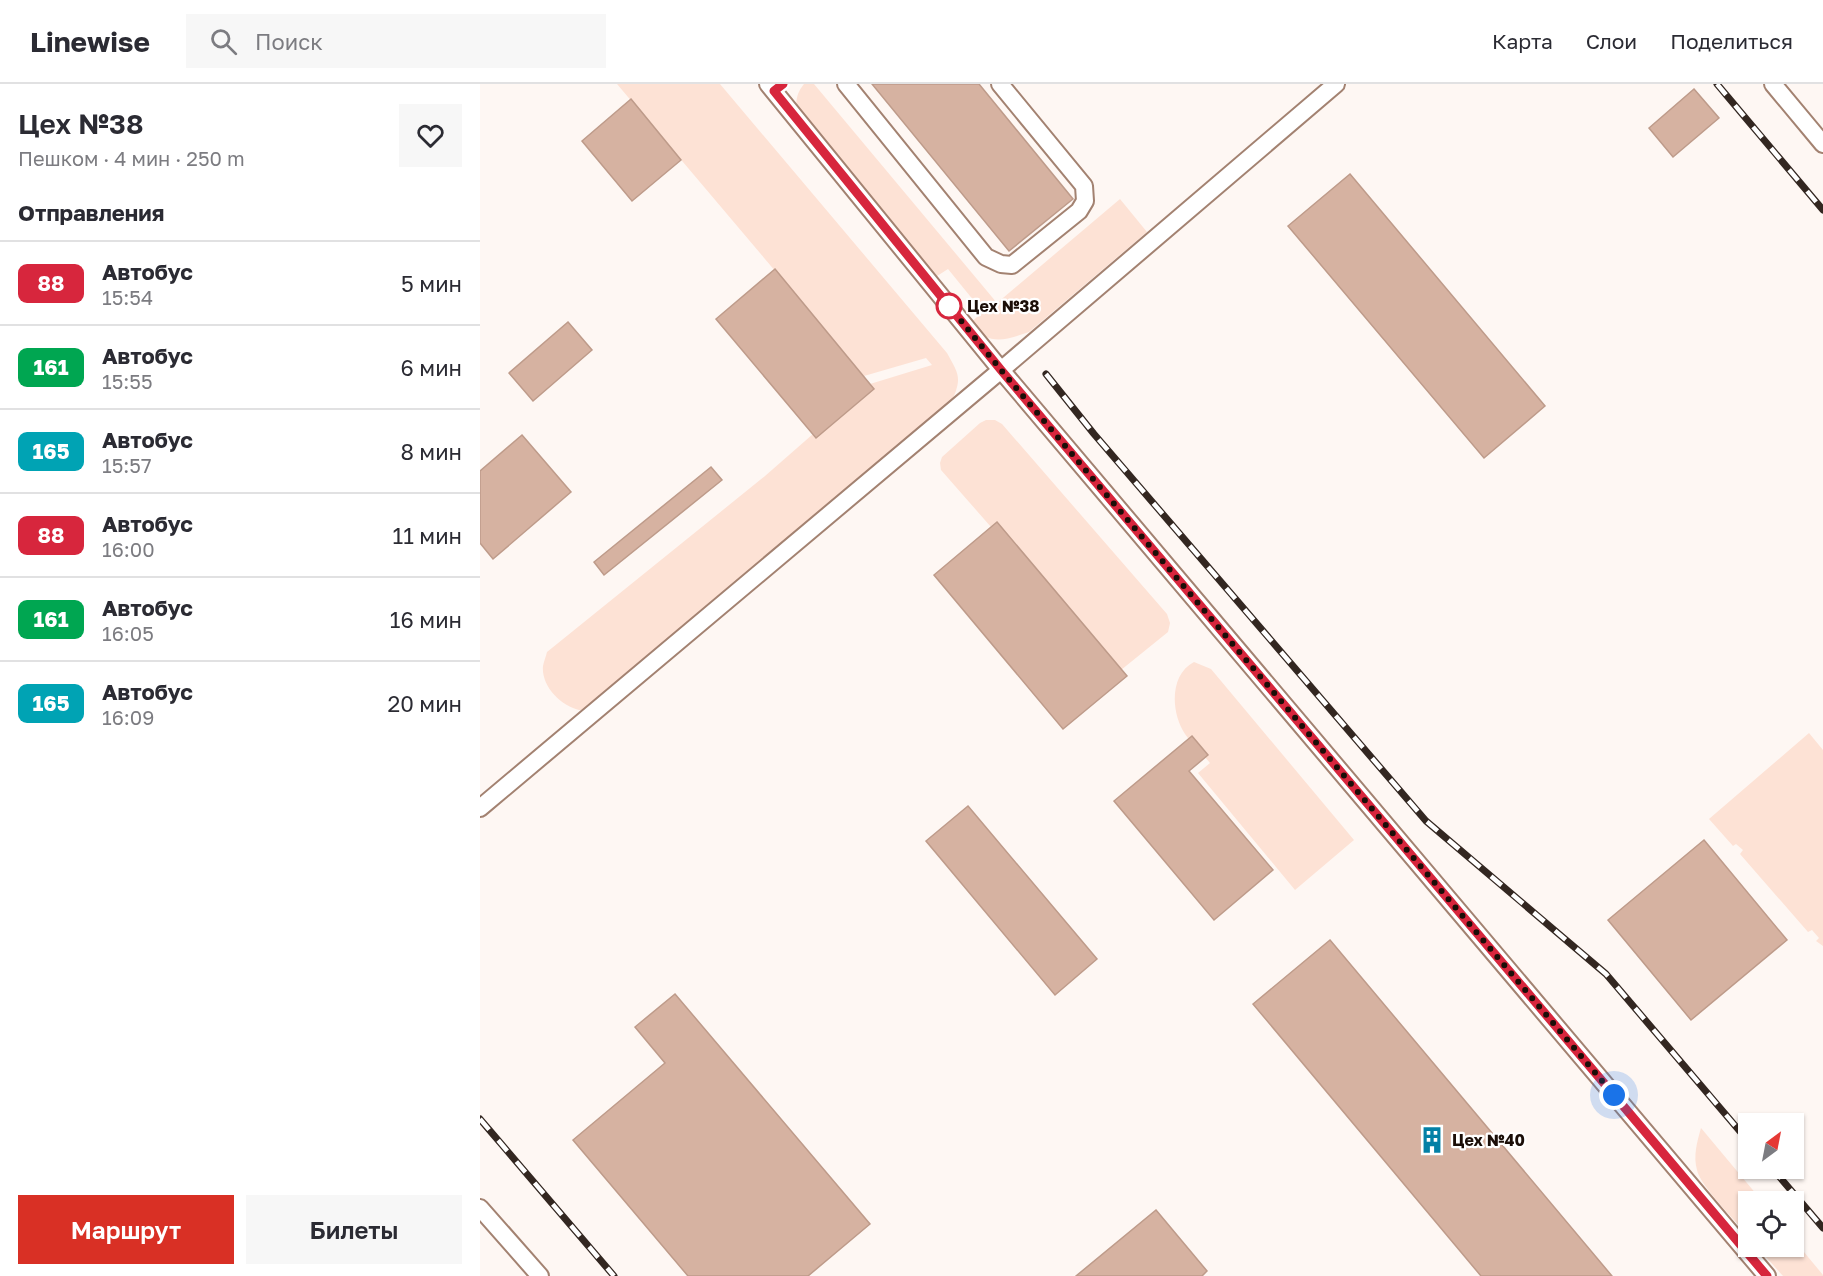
<!DOCTYPE html>
<html lang="ru">
<meta charset="utf-8">
<style>
body{margin:0;font-family:"Golos Text",sans-serif;background:#f7f7f7;color:#2b2b33;height:100vh;display:flex;flex-direction:column;font-size:22px;white-space:nowrap}
*{box-sizing:border-box;margin:0}
p{font-size:20px;color:#7c7c81}
.icon{flex:none;width:33px;height:33px;fill:none;stroke:currentColor;stroke-width:2;stroke-linecap:round;stroke-linejoin:round}
.map{position:relative;flex:1;overflow:hidden}
.panel{display:flex;flex-direction:column;background:#fff;width:480px}
.panel>*{flex:none}
.badge{padding:0 12px;border-radius:9px;font-size:21px;line-height:39px}
.needle{width:39px;rotate:32deg}
.buttons{position:absolute;left:1258px;top:1029px;display:grid;gap:12px}
.buttons a{display:grid;place-items:center;width:66px;height:66px;border-radius:0px;background:#fff;box-shadow:0 2px 4px #0004;font-size:30px}
.you{position:absolute;width:30px;height:30px;margin:-15px;border:4px solid #fff;border-radius:50%;background:#1a73e8;box-shadow:0 0 0 9px #1a73e833}
.map>.badge{position:absolute;translate:-50% -50%;box-shadow:0 0 0 3px #fff}
h2{padding:0 18px;font-size:22px;line-height:54px}
.round{display:grid;place-items:center;flex:none;width:63px;height:63px;border-radius:0px;background:#f7f7f7}
.headline{display:flex;align-items:center;justify-content:space-between;height:102px;padding:0 18px}
h1{font-size:28px;font-weight:600;line-height:45px}
.primary-button{display:flex;gap:12px;margin-top:auto;padding:12px 18px}
.primary-button a{flex:1;height:69px;border-radius:0px;background:#d93025;color:#fff;font-size:24px;font-weight:600;line-height:69px;text-align:center}
.primary-button a+a{background:#f7f7f7;color:#2b2b33}
ul{padding:0;list-style:none}
li{display:flex;align-items:center;gap:18px;height:84px;padding:0 18px;border-top:2px solid #e1e1e2}
li div{flex:1}
li b{display:block;font-size:22px}
li em{font-style:normal}
li .badge{min-width:66px;font-weight:700;text-align:center}
header{display:flex;align-items:center;gap:36px;box-sizing:border-box;height:84px;padding:0 30px;background:#fff;border-bottom:2px solid #e1e1e2}
header strong{font-size:28px}
nav{display:flex;gap:33px;margin-inline-start:auto;font-size:21px}
.search{width:420px;height:54px;background:#f7f7f7;display:flex;align-items:center;gap:15px;box-sizing:border-box;padding:0 21px;border-radius:0px;color:#7c7c81;font-size:22px}
main{display:flex;flex:1;min-height:0}
.map>svg:first-child{display:block}
</style>
<header>
<strong>Linewise</strong>
<div class="search"><svg class="icon" aria-label="search" viewBox="0 0 24 24"><circle cx="10" cy="10" r="6"/><path d="M15 15l6 6"/></svg>Поиск</div>
<nav><a>Карта</a><a>Слои</a><a>Поделиться</a></nav>
</header>
<main>
<section class="panel">
<div class="headline"><div><h1>Цех №38</h1><p>Пешком · 4 мин · 250 m</p></div><a class="round"><svg class="icon" aria-label="heart" viewBox="0 0 24 24"><path d="M12 20l-8-8c-3-5 5-10 8-4 3-6 11-1 8 4z"/></svg></a></div>
<h2>Отправления</h2>
<ul>
<li><span class="badge" style="background:#d7263d;color:#fff">88</span><div><b>Автобус</b><p>15:54</p></div><em>5 мин</em></li>
<li><span class="badge" style="background:#00a651;color:#fff">161</span><div><b>Автобус</b><p>15:55</p></div><em>6 мин</em></li>
<li><span class="badge" style="background:#00a3b4;color:#fff">165</span><div><b>Автобус</b><p>15:57</p></div><em>8 мин</em></li>
<li><span class="badge" style="background:#d7263d;color:#fff">88</span><div><b>Автобус</b><p>16:00</p></div><em>11 мин</em></li>
<li><span class="badge" style="background:#00a651;color:#fff">161</span><div><b>Автобус</b><p>16:05</p></div><em>16 мин</em></li>
<li><span class="badge" style="background:#00a3b4;color:#fff">165</span><div><b>Автобус</b><p>16:09</p></div><em>20 мин</em></li>
</ul>
<div class="primary-button"><a>Маршрут</a><a>Билеты</a></div>
</section>
<div class="map">
<svg width="1343" height="1192" viewBox="0 0 1343 1192">
<rect width="100%" height="100%" fill="#fef7f3"/>
<g fill="#fde2d5">
<path d="M137,0H240L467,269C479,291 482,293 472,317L113,626C108,626 103,627 99,626C81,622 61,602 63,582C64,577 66,572 67,568L285,392L333,350L336,353L394,305L390,300L452,281L446,274L384,292Z"/>
<path d="M324,0H334L517,219L640,115L667,148L549,248C523,257 509,262 490,239L503,228L468,185L454,194L318,30C315,18 316,10 324,0Z"/>
<polygon points="506,336 515,336 522,340 687,530 690,539 688,548 641,586 517,438 511,443 461,386 460,379 462,373 500,339"/>
<path d="M714,578L731,585L874,756L815,806L718,689L730,679C722,669 712,660 705,650C691,629 689,591 714,578Z"/>
<polygon points="1329,649 1343,666 1343,862 1336,857 1339,854 1332,846 1328,848 1260,770 1263,766 1256,760 1253,762 1229,735"/>
<path d="M1221,1044L1282,1117L1269,1118V1153C1257,1138 1220,1102 1217,1086C1213,1072 1217,1058 1221,1044Z"/>
<polygon points="1314,1156 1343,1191 1343,1192 1303,1192 1277,1163 1314,1162"/>
</g>
<g fill="#d6b2a1" stroke="#be9b8a" stroke-width="1.5">
<polygon points="392,0 499,0 593,115 529,167"/>
<polygon points="1214,5 1239,34 1193,73 1169,44"/>
<polygon points="151,15 201,76 152,117 102,57"/>
<polygon points="870,90 1065,322 1004,374 808,142"/>
<polygon points="295,185 394,305 336,354 236,235"/>
<polygon points="88,238 112,266 53,317 29,289"/>
<polygon points="42,351 91,408 13,475 0,459 0,387"/>
<polygon points="231,383 242,396 124,491 114,478"/>
<polygon points="517,438 647,592 583,645 454,491"/>
<polygon points="712,652 728,671 709,687 793,786 734,836 634,717"/>
<polygon points="488,722 617,875 575,911 446,757"/>
<polygon points="1224,756 1307,856 1211,936 1128,836"/>
<polygon points="850,856 1132,1192 1001,1192 773,920"/>
<polygon points="195,910 390,1140 328,1192 208,1192 93,1056 185,979 155,943"/>
<polygon points="676,1126 727,1187 722,1192 596,1192"/>
</g>
<g fill="none" stroke-linecap="round" stroke-linejoin="round">
<defs>
<g id="lane">
<polyline points="288,0 521,286 1287,1192"/>
<polyline points="366,0 506,173 521,180 532,181 599,127 605,117 604,102 520,0"/>
<polyline points="1293,0 1343,60"/>
<polyline points="0,724 521,286 856,0"/>
<polyline points="0,1124 60,1192"/>
</g>
</defs>
<use href="#lane" stroke="#a38271" stroke-width="20"/>
<use href="#lane" stroke="#fff" stroke-width="16"/>
<defs>
<g id="rail">
<polyline points="1237,0 1343,126"/>
<polyline points="566,290 614,350 946,737 1126,890 1269,1058"/>
<polyline points="0,1035 134,1192"/>
<polyline points="1292,1084 1343,1144"/>
</g>
</defs>
<use href="#rail" stroke="#332721" stroke-width="7"/>
<use href="#rail" stroke="#fff" stroke-width="4.5" stroke-dasharray="14" stroke-linecap="butt"/>
</g>
<g fill="none" stroke-linecap="round" stroke-linejoin="round">
<defs>
<polyline id="line" points="303,0 294,7 521,286 1287,1192"/>
</defs>
<use href="#line" stroke="#fff" stroke-width="14"/>
<use href="#line" stroke="#d7263d" stroke-width="9"/>
<polyline stroke="#1b0e08" stroke-width="6" stroke-dasharray="0 10.8" points="469,222 465,217 521,286 1134,1011"/>
</g>
<defs>
<symbol id="building-bare" viewBox="-9 -9 18 18"><path d="M-4-6H4V6H1V3H-1V6H-4ZM-2.5-4.3h1.7v1.8h-1.7ZM.8-4.3h1.7v1.8H.8ZM-2.5-1h1.7V.8h-1.7ZM.8-1h1.7V.8H.8Z" fill="#0380a6" stroke="#fff" stroke-width="2.5" paint-order="stroke"/></symbol>
</defs>
<g fill-rule="evenodd">
<use href="#building-bare" x="933" y="1037" width="38" height="38"/>
</g>
<circle fill="#fff" stroke="#d7263d" stroke-width="3" cx="469" cy="222" r="12"/>
<g text-anchor="middle" dominant-baseline="central" stroke-width="4.5" stroke-linejoin="round" paint-order="stroke">
<g font-size="16" font-weight="bold" fill="#1b0e08" stroke="#fff" text-anchor="start">
<text x="487" y="222">Цех №38</text>
</g>
<g font-size="16" font-weight="bold" fill="#1b0e08" stroke="#fff" text-anchor="start">
<text x="972" y="1056">Цех №40</text>
</g>
</g>
</svg>
<div class="buttons">
<a><svg class="needle" viewBox="-14 -14 28 28"><path d="M0-13l5 13h-10z" fill="#e53935"/><path d="M0 13l5-13h-10z" fill="#7c7c81"/></svg></a>
<a><svg class="icon" aria-label="locate" viewBox="0 0 24 24"><circle cx="12" cy="12" r="6"/><path d="M12 2v4M12 18v4M2 12h4M18 12h4"/></svg></a>
</div>
<div class="you" style="left:1134px;top:1011px"></div>
</div>
</main>
